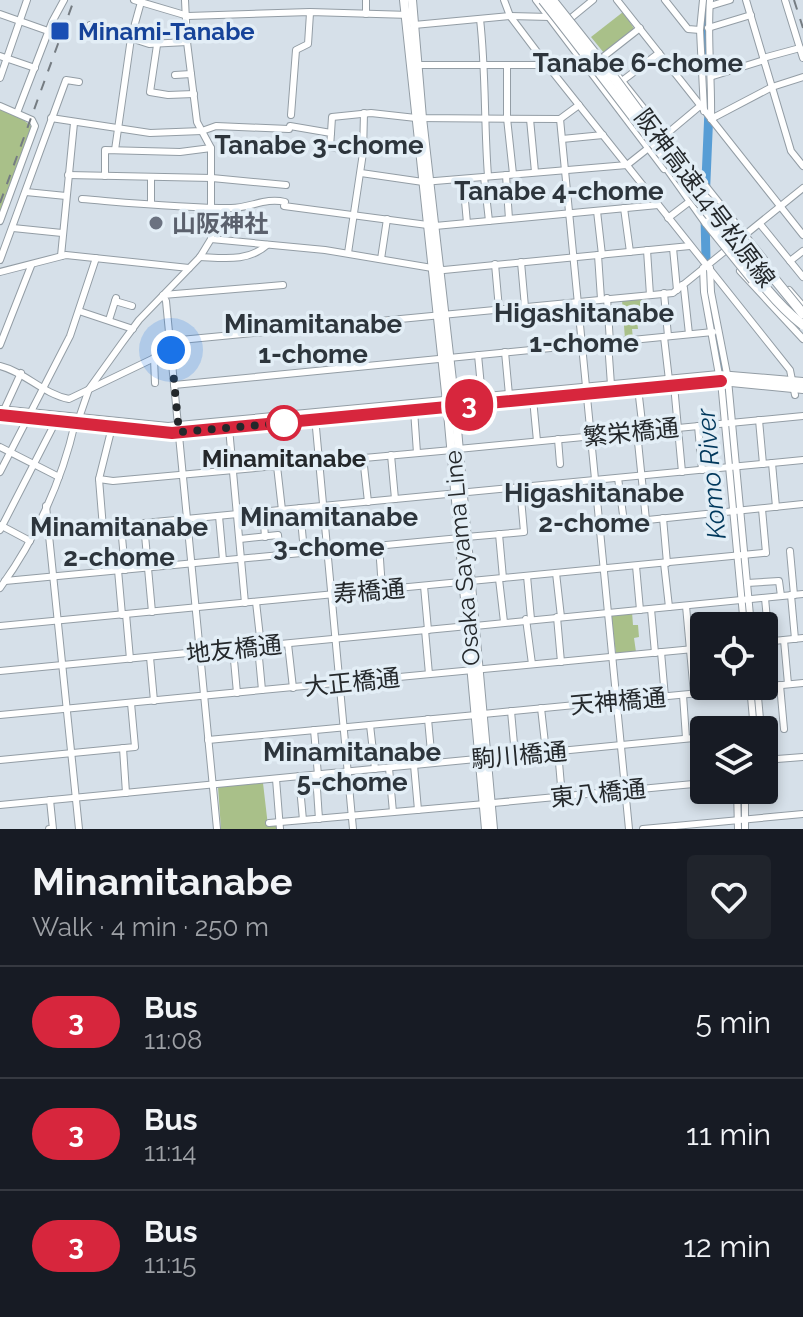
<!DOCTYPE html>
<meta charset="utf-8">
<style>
body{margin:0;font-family:Raleway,"Noto Sans JP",sans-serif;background:#20242c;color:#f1f3f6;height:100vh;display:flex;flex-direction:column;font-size:30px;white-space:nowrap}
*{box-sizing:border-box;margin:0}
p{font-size:26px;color:#9ea1a6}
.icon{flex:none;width:44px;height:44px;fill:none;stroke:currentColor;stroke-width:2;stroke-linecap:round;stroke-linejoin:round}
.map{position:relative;height:829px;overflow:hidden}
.sheet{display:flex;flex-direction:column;background:#171b24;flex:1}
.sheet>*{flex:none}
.badge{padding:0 16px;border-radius:26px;font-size:28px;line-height:52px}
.controls{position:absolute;left:690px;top:612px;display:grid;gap:16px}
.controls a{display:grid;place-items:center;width:88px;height:88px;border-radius:8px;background:#171b24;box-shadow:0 4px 12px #0003;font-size:40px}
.you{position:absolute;width:40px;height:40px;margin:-20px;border:6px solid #fff;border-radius:50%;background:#1a73e8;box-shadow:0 0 0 12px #1a73e833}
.map>.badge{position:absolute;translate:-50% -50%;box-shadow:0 0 0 4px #fff}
.round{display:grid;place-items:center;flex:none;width:84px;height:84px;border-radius:8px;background:#20242c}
.summary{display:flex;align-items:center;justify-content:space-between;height:136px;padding:0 32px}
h1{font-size:38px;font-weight:700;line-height:60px}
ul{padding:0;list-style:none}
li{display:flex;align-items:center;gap:24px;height:112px;padding:0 32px;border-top:2px solid #363941}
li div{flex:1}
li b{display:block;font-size:30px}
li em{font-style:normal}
li .badge{min-width:88px;font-weight:700;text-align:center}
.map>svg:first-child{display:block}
</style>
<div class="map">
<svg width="803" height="829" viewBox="0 0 803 829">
<rect width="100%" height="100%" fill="#d6e0e9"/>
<g fill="#a9c089">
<polygon points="623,12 635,30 604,53 591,37"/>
<polygon points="0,109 20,117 32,127 0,214"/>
<polygon points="646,298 648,319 637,320 638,329 632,329 633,339 625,339 622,300"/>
<polygon points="632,612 633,625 638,625 639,637 634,638 636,652 616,654 611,616"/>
<polygon points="263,783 268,826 276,826 277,829 221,829 218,787"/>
</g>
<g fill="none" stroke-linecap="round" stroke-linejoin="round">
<g stroke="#579dd5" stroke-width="2">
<polyline points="706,272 707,284"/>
<polyline points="707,290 723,374"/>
<polyline points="725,384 733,465"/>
<polyline points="736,500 745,597"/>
<polyline points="745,603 747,626"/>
<polyline points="754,691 757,730"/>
<polyline points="741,816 741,790"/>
</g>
<g stroke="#579dd5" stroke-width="9">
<polyline points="707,0 704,29 707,55"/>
<polyline points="705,203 709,110"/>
<polyline points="705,218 706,259"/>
</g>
<defs>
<g id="minor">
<polyline points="134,0 188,16 310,12 410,15"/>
<polyline points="504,0 510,16 547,65 790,370 795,395"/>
<polyline points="536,0 664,169"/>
<polyline points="617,0 803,235"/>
<polyline points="665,0 688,29 700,30"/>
<polyline points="703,0 700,30 704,111"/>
<path d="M710,0C707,40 712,79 711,119"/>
<polyline points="746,0 791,151 803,166"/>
<polyline points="785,0 803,58"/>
<polyline points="710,6 730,0"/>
<polyline points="0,14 48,31"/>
<polyline points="366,14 366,0"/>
<polyline points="565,18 571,18 593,0"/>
<path d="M480,19C486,71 484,124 488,176"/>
<polyline points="90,25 149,44 187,42"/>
<polyline points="414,25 510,16 550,17"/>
<polyline points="708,28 751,15"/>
<polyline points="157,45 150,92 168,95 194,94"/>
<polyline points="0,56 35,68"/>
<polyline points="603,57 640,28"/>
<polyline points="763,58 800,48"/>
<polyline points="417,65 547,65"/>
<polyline points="507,65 507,118 513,174"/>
<polyline points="614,71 764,259"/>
<polyline points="175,75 191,74"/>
<polyline points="713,76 764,60"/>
<polyline points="0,78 27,0"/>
<polyline points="622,81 659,53"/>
<polyline points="0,106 32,120 35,126 0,221"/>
<polyline points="17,113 52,22 64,0"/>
<polyline points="291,115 296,50 308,44 310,13"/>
<polyline points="51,118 150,133 202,131 216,126 289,129"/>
<polyline points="530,119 535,172"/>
<polyline points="560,119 629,829"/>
<polyline points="711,119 772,87 803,77"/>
<polyline points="290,126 331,133 330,147 363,153"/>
<polyline points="331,133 332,117 371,113 416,118 560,119 579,105"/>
<polyline points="663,137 700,106"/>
<polyline points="562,139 603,135"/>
<polyline points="115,150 131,38 141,2"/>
<polyline points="361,173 423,182 627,165 651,146"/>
<polyline points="68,175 212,178 286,185"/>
<polyline points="506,175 509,219"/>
<polyline points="105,176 105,150 180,152 211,148"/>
<polyline points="484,177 489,221"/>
<polyline points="463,179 467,223"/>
<polyline points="26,192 66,196"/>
<path d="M82,199C131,203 181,208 231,208C250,208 266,197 285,202"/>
<polyline points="151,204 151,177"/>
<polyline points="284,206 435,226 658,205"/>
<polyline points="624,208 630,252"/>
<polyline points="597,211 602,255"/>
<polyline points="668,218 689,202"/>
<polyline points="760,224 803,277"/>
<polyline points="13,228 62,233"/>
<polyline points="211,239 325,250 444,270 690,246"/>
<polyline points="673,248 677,290"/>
<polyline points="647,250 650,295"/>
<polyline points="348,253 363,153 364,113"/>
<polyline points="598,255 601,299"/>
<polyline points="61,256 74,123"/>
<path d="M200,257C224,258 248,262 267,245"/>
<polyline points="381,259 387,219"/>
<polyline points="0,260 66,80 79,82"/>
<polyline points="790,261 803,251"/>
<polyline points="521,262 525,307"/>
<polyline points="495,264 499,309"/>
<polyline points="703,268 704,292 719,375"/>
<polyline points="710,268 711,292 727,374"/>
<polyline points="740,271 803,339"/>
<polyline points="0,272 66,255 189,268"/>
<polyline points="682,285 684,288 689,334"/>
<polyline points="789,290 803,306"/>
<polyline points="664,293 668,336"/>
<polyline points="607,298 610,342"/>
<polyline points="115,301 132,306"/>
<polyline points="79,311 133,329"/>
<polyline points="109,320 116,298"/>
<polyline points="664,337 669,380"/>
<polyline points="170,341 673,293 803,188"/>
<polyline points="608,342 611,385"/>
<polyline points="0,345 31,266"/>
<polyline points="505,352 509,395"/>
<polyline points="478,355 482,397"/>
<polyline points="154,358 155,383"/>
<path d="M0,366C25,372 43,394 69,399L171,350"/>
<polyline points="728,380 751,626"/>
<polyline points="721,381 744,626"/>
<polyline points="174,385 713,332"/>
<polyline points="674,385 682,472"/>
<polyline points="638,388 643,431"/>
<polyline points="533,399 537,441"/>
<polyline points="4,410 21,373"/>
<polyline points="414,410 417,453"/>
<polyline points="315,417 353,829"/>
<polyline points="79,418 89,389 122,343 139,320 200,257 211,239 211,148 197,122 187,42 185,0"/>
<polyline points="759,420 763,464"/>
<polyline points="698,426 702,470"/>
<polyline points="229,428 245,603"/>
<polyline points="637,432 646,520"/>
<polyline points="558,439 560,464"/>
<polyline points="0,447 59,477"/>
<polyline points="458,449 803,416"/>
<polyline points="391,455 395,499"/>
<polyline points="363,457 368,502"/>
<polyline points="772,463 776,507"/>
<polyline points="277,466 282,510"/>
<polyline points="713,469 718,513"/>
<polyline points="0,472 70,336 96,258"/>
<polyline points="618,478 624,522"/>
<polyline points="99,479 113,481 452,450"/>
<polyline points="46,506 79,829"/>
<polyline points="300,508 304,552"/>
<polyline points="762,509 766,553"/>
<polyline points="263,511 265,537"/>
<polyline points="219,516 223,560"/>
<polyline points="663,518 667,563"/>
<polyline points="144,524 152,612"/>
<polyline points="0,525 30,541"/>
<polyline points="599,525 803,504"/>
<polyline points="121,526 125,570"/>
<polyline points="103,528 99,479 112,427"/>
<polyline points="0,530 56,421"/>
<polyline points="50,532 803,460"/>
<polyline points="499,534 503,578"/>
<polyline points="466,537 524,532 520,487"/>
<polyline points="240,539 278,535 280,555"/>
<polyline points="379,545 382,589"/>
<polyline points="790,551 794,595"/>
<polyline points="664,563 669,607"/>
<polyline points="636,566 640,610"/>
<polyline points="118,570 122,615"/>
<polyline points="556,573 561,617"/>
<polyline points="527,576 531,619"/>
<polyline points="499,579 504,622"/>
<polyline points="5,581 460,538"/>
<polyline points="747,583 779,581 781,596"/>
<polyline points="424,586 428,630"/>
<path d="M0,588C35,540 62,481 75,423"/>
<polyline points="791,595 795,639"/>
<polyline points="765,598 769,641"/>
<polyline points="256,602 261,646"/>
<polyline points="686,606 694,694"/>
<polyline points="651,609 655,653"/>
<polyline points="126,614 130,659"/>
<polyline points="557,617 561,662"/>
<polyline points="526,619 532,664"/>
<polyline points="0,626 763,553"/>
<polyline points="475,626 803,594"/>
<polyline points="425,630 429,674"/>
<polyline points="784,640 788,684"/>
<polyline points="764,642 803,638"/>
<polyline points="288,644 293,688"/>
<polyline points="258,647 262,690"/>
<polyline points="233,649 237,693"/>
<polyline points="661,652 665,697"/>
<polyline points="150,657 154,701"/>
<polyline points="0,671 468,626"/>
<polyline points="780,685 784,729"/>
<polyline points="750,686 754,730"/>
<polyline points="757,686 761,730"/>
<polyline points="683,695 686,738"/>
<polyline points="541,708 546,752"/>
<polyline points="511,711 515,755"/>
<polyline points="483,714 803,683"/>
<polyline points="0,715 704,648"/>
<polyline points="428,719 432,763"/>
<polyline points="370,725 375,769"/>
<polyline points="314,730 318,775"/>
<polyline points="208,740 476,715"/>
<polyline points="123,748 126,793"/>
<polyline points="558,751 562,797"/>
<polyline points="0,760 135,747 131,703"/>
<polyline points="764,760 803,757"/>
<polyline points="414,765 418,810"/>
<polyline points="389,768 393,812"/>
<polyline points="316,775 319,819"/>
<polyline points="299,776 303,820"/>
<polyline points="276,779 280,829"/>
<polyline points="737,790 738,829"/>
<polyline points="745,790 745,829"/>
<polyline points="493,803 704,783"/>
<polyline points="0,805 704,737"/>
<polyline points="269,823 485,804"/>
<polyline points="49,829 53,829 50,800"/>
<polyline points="217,829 166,301 163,295 283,285"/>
<polyline points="643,829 803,814"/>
</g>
<g id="major">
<polyline points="404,0 447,402 486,829"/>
<polyline points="412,0 422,118 455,407 493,829"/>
<polyline points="423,409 721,381 803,389"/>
<polyline points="0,410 168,427 719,375 803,382"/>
<polyline points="45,420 169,433 358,416"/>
</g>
<polyline id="highway" points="665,164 707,223"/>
</defs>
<use href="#minor" stroke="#939da5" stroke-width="8"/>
<use href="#major" stroke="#939da5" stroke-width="10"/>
<use href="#highway" stroke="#939da5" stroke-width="11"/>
<use href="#minor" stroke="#fff" stroke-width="6"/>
<use href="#major" stroke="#fff" stroke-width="8"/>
<use href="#highway" stroke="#fff" stroke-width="9"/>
<g stroke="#757c82" stroke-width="2" stroke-dasharray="10 10" stroke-linecap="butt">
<polyline points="794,0 803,28"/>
<polyline points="0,203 74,0"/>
</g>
<defs>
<g id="highway-bridge">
<path d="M543,0C600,72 654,146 712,218C741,254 766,296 803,325"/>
<polyline points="552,0 614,78 705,201"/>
<polyline points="702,195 724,217 803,314"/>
<polyline points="707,223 753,280"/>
</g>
</defs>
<use href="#highway-bridge" stroke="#939da5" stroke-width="11" stroke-linecap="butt"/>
<use href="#highway-bridge" stroke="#fff" stroke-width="9"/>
</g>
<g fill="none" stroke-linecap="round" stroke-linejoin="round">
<defs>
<polyline id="line" points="0,415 172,433 721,381"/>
</defs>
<use href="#line" stroke="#fff" stroke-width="18"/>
<use href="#line" stroke="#d7263d" stroke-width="12"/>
<polyline stroke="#24282b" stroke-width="8" stroke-dasharray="0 14.4" points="171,350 179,432 284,423"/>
</g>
<rect fill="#1a4fb4" stroke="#e3eef6" stroke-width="3" x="50" y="21" width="20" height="20" rx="4"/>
<circle fill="#6b7280" stroke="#e3eef6" stroke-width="3" cx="156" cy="223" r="8"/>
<circle fill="#fff" stroke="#d7263d" stroke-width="4" cx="284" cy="423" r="16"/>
<g text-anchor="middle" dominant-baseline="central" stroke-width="7" stroke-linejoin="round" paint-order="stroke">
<g font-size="24" font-weight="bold" fill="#164399" stroke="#e3eef6" text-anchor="start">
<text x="78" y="31">Minami-Tanabe</text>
</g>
<g font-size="24" fill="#24282b" stroke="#e3eef6">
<text transform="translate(705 198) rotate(53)">阪神高速14号松原線</text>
<text transform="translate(631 432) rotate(-6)">繁栄橋通</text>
<text transform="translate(462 558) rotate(-95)">Osaka Sayama Line</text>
<text transform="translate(369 591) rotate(-5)">寿橋通</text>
<text transform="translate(234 649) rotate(-6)">地友橋通</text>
<text transform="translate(352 682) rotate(-6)">大正橋通</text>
<text transform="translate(618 701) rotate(-5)">天神橋通</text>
<text transform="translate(519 755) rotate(-5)">駒川橋通</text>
<text transform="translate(598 793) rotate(-6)">東八橋通</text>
</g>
<g font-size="24" font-weight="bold" fill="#5b616d" stroke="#e3eef6" text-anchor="start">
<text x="172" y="223">山阪神社</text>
</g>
<g font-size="24" font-weight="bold" fill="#24282b" stroke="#e3eef6">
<text x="284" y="458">Minamitanabe</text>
</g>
<g font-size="26" font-weight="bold" fill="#2d353c" stroke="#e3eef6">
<text x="638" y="63">Tanabe 6-chome</text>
<text x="319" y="145">Tanabe 3-chome</text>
<text x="559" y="191">Tanabe 4-chome</text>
<text x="584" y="313">Higashitanabe<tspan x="584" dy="30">1-chome</tspan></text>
<text x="313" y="324">Minamitanabe<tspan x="313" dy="30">1-chome</tspan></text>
<text x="594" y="493">Higashitanabe<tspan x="594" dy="30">2-chome</tspan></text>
<text x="329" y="517">Minamitanabe<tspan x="329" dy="30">3-chome</tspan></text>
<text x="119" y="527">Minamitanabe<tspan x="119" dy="30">2-chome</tspan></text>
<text x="352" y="752">Minamitanabe<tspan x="352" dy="30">5-chome</tspan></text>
</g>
<g font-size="26" font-style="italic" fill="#00385c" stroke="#e3eef6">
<text transform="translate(711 474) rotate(-95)">Komo River</text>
</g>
</g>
</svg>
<div class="controls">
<a><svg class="icon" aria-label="locate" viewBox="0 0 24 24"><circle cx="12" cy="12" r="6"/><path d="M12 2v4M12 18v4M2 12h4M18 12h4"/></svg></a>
<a><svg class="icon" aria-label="layers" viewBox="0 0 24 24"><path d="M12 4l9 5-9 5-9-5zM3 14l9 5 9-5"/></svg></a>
</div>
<div class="you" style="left:171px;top:350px"></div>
<b class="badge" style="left:469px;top:405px;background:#d7263d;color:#fff">3</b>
</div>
<section class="sheet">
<div class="summary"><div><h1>Minamitanabe</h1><p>Walk · 4 min · 250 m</p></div><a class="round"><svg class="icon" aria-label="heart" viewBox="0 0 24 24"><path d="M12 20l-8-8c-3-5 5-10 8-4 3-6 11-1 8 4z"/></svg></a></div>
<ul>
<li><span class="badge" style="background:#d7263d;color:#fff">3</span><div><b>Bus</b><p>11:08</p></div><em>5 min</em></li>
<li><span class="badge" style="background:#d7263d;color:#fff">3</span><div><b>Bus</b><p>11:14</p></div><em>11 min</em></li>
<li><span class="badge" style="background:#d7263d;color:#fff">3</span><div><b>Bus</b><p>11:15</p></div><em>12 min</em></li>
</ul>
</section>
